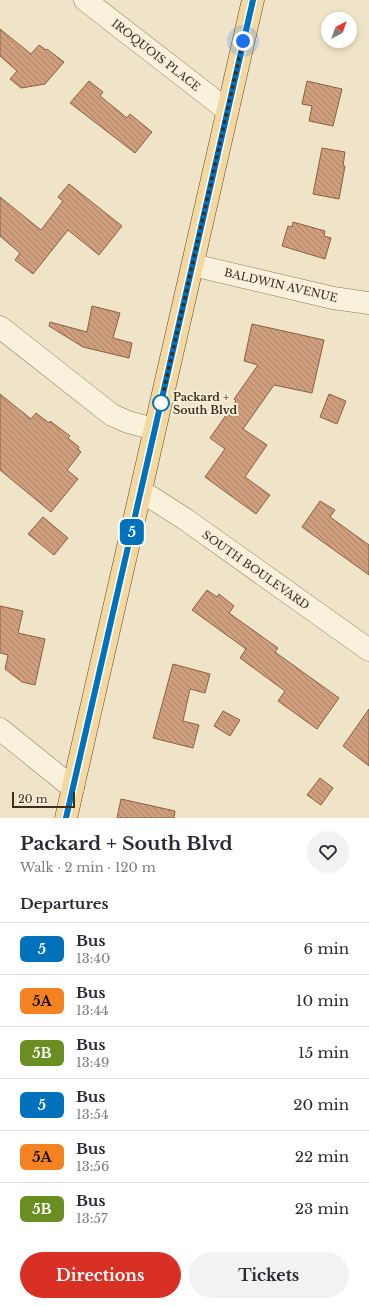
<!DOCTYPE html>
<meta charset="utf-8">
<style>
body{margin:0;font-family:"Libre Baskerville",serif;background:#f2f2f3;color:#2b2b33;height:100vh;display:flex;flex-direction:column;font-size:15px;white-space:nowrap}
*{box-sizing:border-box;margin:0}
p{font-size:13px;color:#7c7c81}
.icon{flex:none;width:22px;height:22px;fill:none;stroke:currentColor;stroke-width:2;stroke-linecap:round;stroke-linejoin:round}
.map{position:relative;height:818px;overflow:hidden}
.panel{display:flex;flex-direction:column;background:#fff;flex:1}
.panel>*{flex:none}
.badge{padding:0 8px;border-radius:6px;font-size:14px;line-height:26px}
.needle{width:26px;rotate:41deg}
.fabs{position:absolute;left:321px;top:12px;display:grid;gap:8px}
.fabs a{display:grid;place-items:center;width:36px;height:36px;border-radius:50%;background:#fff;box-shadow:0 2px 6px #0003;font-size:20px}
.scale{position:absolute;left:12px;bottom:10px;width:63px;box-sizing:border-box;padding-left:4px;border:2px solid #3d2e20;border-top:0;font-size:11px;line-height:14px;white-space:nowrap;color:#3d2e20;-webkit-text-stroke:3px #f7eed8;paint-order:stroke}
.you{position:absolute;width:20px;height:20px;margin:-10px;border:3px solid #fff;border-radius:50%;background:#1a73e8;box-shadow:0 0 0 6px #1a73e833}
.map>.badge{position:absolute;translate:-50% -50%;box-shadow:0 0 0 2px #fff}
h2{padding:0 20px;font-size:15px;line-height:36px}
.round{display:grid;place-items:center;flex:none;width:42px;height:42px;border-radius:21px;background:#f2f2f3}
.head{display:flex;align-items:center;justify-content:space-between;height:68px;padding:0 20px}
h1{font-size:19px;font-weight:800;line-height:30px}
.cta{display:flex;gap:8px;margin-top:auto;padding:8px 20px}
.cta a{flex:1;height:46px;border-radius:24px;background:#d93025;color:#fff;font-size:16px;font-weight:800;line-height:46px;text-align:center}
.cta a+a{background:#f2f2f3;color:#2b2b33}
ul{padding:0;list-style:none}
li{display:flex;align-items:center;gap:12px;height:52px;padding:0 20px;border-top:1px solid #e1e1e2}
li div{flex:1}
li b{display:block;font-size:15px}
li em{font-style:normal}
li .badge{min-width:44px;font-weight:700;text-align:center}
.map>svg:first-child{display:block}
</style>
<div class="map">
<svg width="369" height="818" viewBox="0 0 369 818">
<defs>
<pattern id="building-back-hatch" width="6" height="6" patternUnits="userSpaceOnUse"><rect width="6" height="6" fill="#cf9f7d"/><path d="M-1 5l2 2M0 0l6 6M5-1l2 2" fill="none" stroke="#a98266"/></pattern>
</defs>
<rect width="100%" height="100%" fill="#f0e4c8"/>
<g fill="url(#building-back-hatch)" stroke="#8d5f41">
<polygon points="0,29 31,54 39,45 46,50 47,49 64,62 45,84 21,88 10,79 17,71 0,56"/>
<polygon points="89,81 103,92 100,96 127,118 130,114 152,132 135,153 70,103"/>
<polygon points="307,81 342,89 333,126 309,121 312,106 302,104"/>
<polygon points="322,148 345,152 343,166 345,166 339,199 313,194"/>
<polygon points="69,184 122,226 99,255 68,230 33,274 15,260 20,253 0,236 0,197 41,230 63,201 58,197"/>
<polygon points="293,222 325,231 324,236 331,238 325,259 282,246 288,226 292,227"/>
<polygon points="92,306 120,313 113,338 132,343 129,358 83,347 49,326 50,322 87,332"/>
<polygon points="252,324 324,340 312,393 274,385 243,429 267,445 245,477 270,495 256,514 205,477 225,449 210,438 236,401 234,399 258,365 244,361"/>
<polygon points="0,394 31,419 36,413 49,423 50,421 70,436 68,438 79,447 78,449 81,452 67,470 78,479 51,512 0,470"/>
<polygon points="329,394 346,401 337,424 320,417"/>
<polygon points="320,501 335,510 330,517 369,545 369,575 302,527"/>
<polygon points="43,517 68,538 54,555 28,534"/>
<polygon points="207,590 217,597 219,594 234,606 229,613 278,648 275,652 339,698 317,729 278,701 285,691 240,658 246,649 192,610"/>
<polygon points="0,606 23,611 18,633 45,639 35,685 22,682 5,669 8,655 0,653"/>
<polygon points="173,664 210,674 205,693 190,689 183,721 199,725 193,748 153,738"/>
<polygon points="369,709 369,766 343,746"/>
<polygon points="223,711 240,720 230,736 214,726"/>
<polygon points="320,778 333,788 321,805 307,795"/>
<polygon points="121,799 175,811 174,818 117,818"/>
</g>
<g fill="none" stroke-linecap="round" stroke-linejoin="round">
<defs>
<g id="minor">
<polyline points="85,0 227,110"/>
<polyline points="193,265 333,298 369,303"/>
<polyline points="0,327 112,415 128,422 154,429"/>
<polyline points="141,491 185,519 369,650"/>
<polyline points="0,729 73,788"/>
</g>
<polyline id="major" points="66,818 253,0"/>
</defs>
<use href="#minor" stroke="#8d765c" stroke-width="23"/>
<use href="#major" stroke="#5b4430" stroke-width="23"/>
<use href="#minor" stroke="#faf1dc" stroke-width="22"/>
<use href="#major" stroke="#f3d9a0" stroke-width="22"/>
</g>
<g fill="none" stroke-linecap="round" stroke-linejoin="round">
<defs>
<polyline id="line" points="66,818 253,0"/>
</defs>
<use href="#line" stroke="#fff" stroke-width="9"/>
<use href="#line" stroke="#0072bc" stroke-width="6"/>
<polyline stroke="#3d2e20" stroke-width="4" stroke-dasharray="0 7.2" points="161,403 243,41"/>
</g>
<circle fill="#fff" stroke="#0072bc" stroke-width="2" cx="161" cy="403" r="8"/>
<g text-anchor="middle" dominant-baseline="central" stroke-width="4" stroke-linejoin="round" paint-order="stroke">
<g font-size="11" fill="#3d2e20" stroke="#f7eed8">
<text transform="translate(156 55) rotate(38)">IROQUOIS PLACE</text>
<text transform="translate(281 285) rotate(13)">BALDWIN AVENUE</text>
<text transform="translate(256 570) rotate(35)">SOUTH BOULEVARD</text>
</g>
<g font-size="11" font-weight="bold" fill="#3d2e20" stroke="#f7eed8" text-anchor="start">
<text x="173" y="397">Packard +<tspan x="173" dy="13">South Blvd</tspan></text>
</g>
</g>
</svg>
<div class="fabs">
<a><svg class="needle" viewBox="-14 -14 28 28"><path d="M0-13l5 13h-10z" fill="#e53935"/><path d="M0 13l5-13h-10z" fill="#7c7c81"/></svg></a>
</div>
<div class="scale">20 m</div>
<div class="you" style="left:243px;top:41px"></div>
<b class="badge" style="left:132px;top:532px;background:#0072bc;color:#fff">5</b>
</div>
<section class="panel">
<div class="head"><div><h1>Packard + South Blvd</h1><p>Walk · 2 min · 120 m</p></div><a class="round"><svg class="icon" aria-label="heart" viewBox="0 0 24 24"><path d="M12 20l-8-8c-3-5 5-10 8-4 3-6 11-1 8 4z"/></svg></a></div>
<h2>Departures</h2>
<ul>
<li><span class="badge" style="background:#0072bc;color:#fff">5</span><div><b>Bus</b><p>13:40</p></div><em>6 min</em></li>
<li><span class="badge" style="background:#f58220;color:#111">5A</span><div><b>Bus</b><p>13:44</p></div><em>10 min</em></li>
<li><span class="badge" style="background:#6b8e23;color:#fff">5B</span><div><b>Bus</b><p>13:49</p></div><em>15 min</em></li>
<li><span class="badge" style="background:#0072bc;color:#fff">5</span><div><b>Bus</b><p>13:54</p></div><em>20 min</em></li>
<li><span class="badge" style="background:#f58220;color:#111">5A</span><div><b>Bus</b><p>13:56</p></div><em>22 min</em></li>
<li><span class="badge" style="background:#6b8e23;color:#fff">5B</span><div><b>Bus</b><p>13:57</p></div><em>23 min</em></li>
</ul>
<div class="cta"><a>Directions</a><a>Tickets</a></div>
</section>
